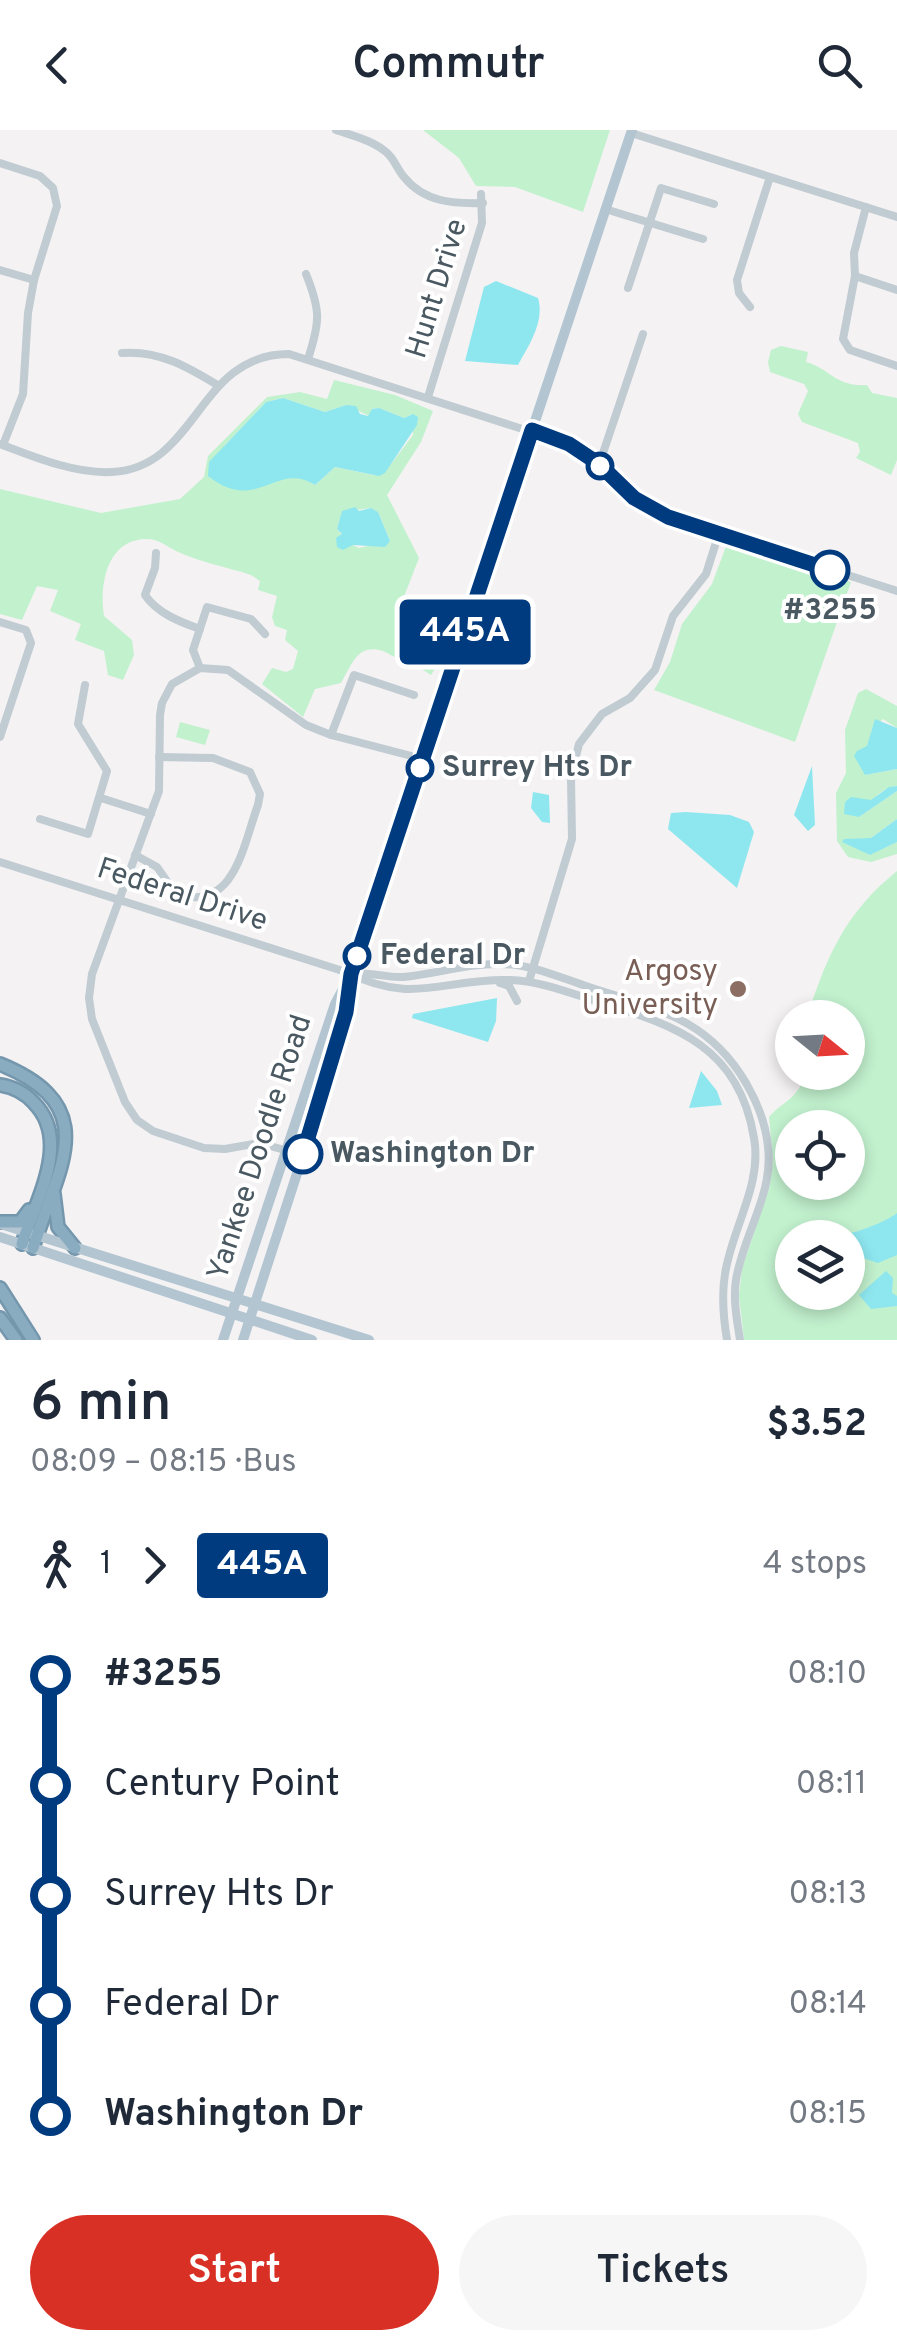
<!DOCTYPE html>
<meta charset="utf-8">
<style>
body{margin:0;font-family:Overpass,sans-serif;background:#f6f6f7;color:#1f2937;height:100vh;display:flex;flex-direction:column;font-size:38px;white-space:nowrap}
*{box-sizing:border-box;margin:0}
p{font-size:32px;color:#747a83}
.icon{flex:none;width:55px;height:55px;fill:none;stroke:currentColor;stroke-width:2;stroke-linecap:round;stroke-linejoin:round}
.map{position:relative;height:1210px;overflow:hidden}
.panel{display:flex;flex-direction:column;background:#fff;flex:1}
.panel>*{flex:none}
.badge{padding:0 20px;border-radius:8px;font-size:35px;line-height:65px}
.needle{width:65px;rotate:108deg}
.tools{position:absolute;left:775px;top:870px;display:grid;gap:20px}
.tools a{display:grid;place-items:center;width:90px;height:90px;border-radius:50%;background:#fff;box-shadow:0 5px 15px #0003;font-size:50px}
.map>.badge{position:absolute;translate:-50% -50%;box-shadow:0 0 0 5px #fff}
.legs{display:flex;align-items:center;gap:15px;height:110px;padding:0 30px;font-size:32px}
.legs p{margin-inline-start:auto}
.overview{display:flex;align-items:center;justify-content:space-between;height:170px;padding:0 30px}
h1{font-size:55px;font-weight:600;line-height:75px}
.button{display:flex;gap:20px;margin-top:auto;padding:20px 30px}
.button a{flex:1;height:115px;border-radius:60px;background:#d93025;color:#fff;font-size:40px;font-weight:600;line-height:115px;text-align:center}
.button a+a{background:#f6f6f7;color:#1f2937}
ul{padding:0 30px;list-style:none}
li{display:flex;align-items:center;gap:35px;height:110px;font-size:38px}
li i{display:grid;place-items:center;width:15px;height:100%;margin:0 12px;background:currentColor}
li i::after{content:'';width:25px;height:25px;margin:-12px;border:8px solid;border-radius:50%;background:#fff}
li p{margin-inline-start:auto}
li:first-child i{background:linear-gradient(#0000 50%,currentColor 0)}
li:last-child i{background:linear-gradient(currentColor 50%,#0000 0)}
header{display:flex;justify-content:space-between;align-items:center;height:130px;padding:0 30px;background:#fff;font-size:45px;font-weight:600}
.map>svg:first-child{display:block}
</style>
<header><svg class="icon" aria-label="back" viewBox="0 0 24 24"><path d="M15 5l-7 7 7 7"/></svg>Commutr<svg class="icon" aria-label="search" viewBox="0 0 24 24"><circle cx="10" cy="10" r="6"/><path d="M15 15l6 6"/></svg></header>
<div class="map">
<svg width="897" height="1210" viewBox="0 0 897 1210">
<rect width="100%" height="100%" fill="#f4f2f3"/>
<g fill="#c2f1ce" fill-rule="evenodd">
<polygon points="423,0 610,0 583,82 515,57 476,56 459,28"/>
<path d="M781,216L808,222L806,232C831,239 835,257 867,255L872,263L897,268V330L891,345L856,328L860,322L858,313L802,292L798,284L808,261L804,254L770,242L768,232L771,220Z"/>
<path d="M334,250L395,265L433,281L421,312L387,365L419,428L405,464L410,475L422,484L424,500L444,511L438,534L431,545L423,540V533C414,530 407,530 398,528C393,527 388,523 383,521C357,513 352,535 341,553L315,559L303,587L262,554L272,538L286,542L293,539L298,521L285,510L287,500L275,496L272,487L277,466L258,460L260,451L251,445C227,437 199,432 176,421C166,416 159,409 147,409C107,409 99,454 104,486L132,510L134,525L123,550L108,545L104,521L75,510L81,494L50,481L58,460L37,456L22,490L0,484V359L101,383L180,369L204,347L208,326L267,267L300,262L327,269ZM283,268L325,282L346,275L369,286L372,279L379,278L404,288L413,284V305L385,342L373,345L335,337L315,355L301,347L274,350L224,316L266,272ZM371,378L378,382L390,411L359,418L353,415L337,417L342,405L337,399L342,382Z"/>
<polygon points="728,411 851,452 795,612 654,560 670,532 682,494 712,454"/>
<path d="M866,559L897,576V598L883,589L872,598L865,645L897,639V656C879,658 869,674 859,687L897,661V689L871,708L850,711L869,725L897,712V724L871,732L848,727L837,711L836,663L846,643L845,600L858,563Z"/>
<polygon points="180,592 210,600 205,615 176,607"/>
<path d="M897,741V1210H744L739,1166L742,1138L769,1059L773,1031L769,987C784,970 799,969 805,943L848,942V888L807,887C827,826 845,783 897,741ZM792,998H848V1052H792ZM792,1108H848V1162H792Z"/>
</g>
<g fill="#8ee7ef">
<path d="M496,151L538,168C545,192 529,215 518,235L465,231L484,157Z"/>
<path d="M283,268L325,282L346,275L356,276L360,284L368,286L372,279L379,278L404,288L413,284L418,287L417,295L385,343L379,346L335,337L315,355C276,330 257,385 208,346L209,332L266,272Z"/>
<polygon points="355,377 359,381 371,378 378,382 390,411 385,417 353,415 343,420 337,417 336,408 342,404 337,399 342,381"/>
<polygon points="875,589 897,598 897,639 865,645 854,626 857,621 867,616"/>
<polygon points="812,636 815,695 808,701 794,685"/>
<polygon points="897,656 897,661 859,687 844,684 845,672 851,667 871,670 889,657"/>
<polygon points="533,662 549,665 550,693 542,692 531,678"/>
<polygon points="686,682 730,685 749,692 754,702 737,758 668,699 671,683"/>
<polygon points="897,689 897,712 870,725 842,712 844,709 871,708"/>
<polygon points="497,868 496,891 488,912 412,888 413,884"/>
<polygon points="701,941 717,961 722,975 689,978"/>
<path d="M897,1083V1125L878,1133L860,1127L856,1113L848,1108L829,1105L830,1101C836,1101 842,1104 848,1103C858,1103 891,1089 897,1083Z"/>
<polygon points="886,1141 893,1148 892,1163 897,1166 897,1176 871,1179 859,1165"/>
</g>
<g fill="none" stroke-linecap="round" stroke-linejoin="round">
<defs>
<g id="highway">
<path d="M0,934C105,977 58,1037 33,1118"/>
<path d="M0,955C13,957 25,963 34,973C72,1011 35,1072 22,1114"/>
<polyline points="54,1064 58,1097 75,1118"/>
<polyline points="0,1092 20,1092 29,1080"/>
<polyline points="0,1158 33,1210"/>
<polyline points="0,1188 16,1210"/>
</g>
</defs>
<use href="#highway" stroke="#7597ad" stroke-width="16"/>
<g stroke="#c0cbd2" stroke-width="8">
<path d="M336,0C353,6 372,10 386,22C394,28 397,39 404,47C424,72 453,74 483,73"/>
<polyline points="631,3 897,87"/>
<polyline points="0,33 40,46 53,58 57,76 34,150 28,183 23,264 3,315"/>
<polyline points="866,77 854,123 855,146 843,209 850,220 897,236"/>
<polyline points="605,79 703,109"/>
<polyline points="0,140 34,150"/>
<path d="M306,144C321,181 320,192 308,229"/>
<polyline points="855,146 897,160"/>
<polyline points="628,158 661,58 714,74"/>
<polyline points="750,177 739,163 737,150 770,47"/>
<path d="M122,223C159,220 188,237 219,256"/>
<polyline points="428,267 482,93 481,64"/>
<path d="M0,314C34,327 75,344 112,342C198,338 197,224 289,224L569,314L599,335L634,368L668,387L897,461"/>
<polyline points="599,335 643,204"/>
<path d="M156,423L155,438L145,465C157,483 180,492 200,499"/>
<polyline points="0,492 26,500 31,513 0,607"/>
<polyline points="200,538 193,520 207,477 251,489 265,504"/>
<polyline points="331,605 354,545 414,565"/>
<polyline points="101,668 151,684"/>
<polyline points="40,689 88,704 107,641 78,594 85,555"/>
<path d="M135,725L157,737L176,764C235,783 243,715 258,675L260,664L250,642L213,628L159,627"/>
<path d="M0,732L346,842C414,876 443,848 510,850C541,851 570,863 599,872C677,896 739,917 754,1008C762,1051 736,1092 727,1134C721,1158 723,1186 727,1210"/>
<path d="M351,844C369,841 385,848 403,847C436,844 468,833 501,834C531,834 561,848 589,857C656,879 708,888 746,953C757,972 766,996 768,1017C774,1063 743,1105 736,1150C733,1170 737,1190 740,1210"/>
<polyline points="529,851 572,709 571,647 579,614 602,584 630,568 655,540 673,486 706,444 719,403"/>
<polyline points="500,853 509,856 517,871"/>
<polyline points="303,1025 259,1013 225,1019 204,1018 153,1001 137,990 125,972 92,889 89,868 92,844 159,661 160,585 162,573 172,554 200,538 228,540 306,595 331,605 423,629"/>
</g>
<g stroke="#b2c5d1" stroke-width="10">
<polyline points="1,1094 369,1210"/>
<polyline points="0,1107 312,1210"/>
<polyline points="223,1210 335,874 351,844 632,0"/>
<polyline points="243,1210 303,1025 346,882 350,850"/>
</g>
<use href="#highway" stroke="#8aacc1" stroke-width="11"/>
</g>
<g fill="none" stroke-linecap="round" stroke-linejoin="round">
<defs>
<polyline id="line-1" points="303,1024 346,882 351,844 532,300 569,314 599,334 634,368 668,387 830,440"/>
</defs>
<use href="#line-1" stroke="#fff" stroke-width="22"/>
<use href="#line-1" stroke="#003b80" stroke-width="15"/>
</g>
<g fill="#fff" stroke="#003b80" stroke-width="5">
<circle cx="600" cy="336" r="12"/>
<circle cx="830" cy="440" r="18"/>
<circle cx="420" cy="638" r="12"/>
<circle cx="357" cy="826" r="12"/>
<circle cx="303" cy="1024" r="18"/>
</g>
<circle fill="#8d6e63" stroke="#fff" stroke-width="4" cx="738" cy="859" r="10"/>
<g text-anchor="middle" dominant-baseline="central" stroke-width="8" stroke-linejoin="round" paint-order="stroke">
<g font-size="30" fill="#495861" stroke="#fff">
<text transform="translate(438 159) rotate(-73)">Hunt Drive</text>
<text transform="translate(182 766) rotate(18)">Federal Drive</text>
<text transform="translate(261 1018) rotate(-72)">Yankee Doodle Road</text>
</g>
<g font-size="30" font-weight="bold" fill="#495861" stroke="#fff" text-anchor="start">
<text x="830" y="481" text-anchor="middle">#3255</text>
<text x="442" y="638">Surrey Hts Dr</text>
<text x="380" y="826">Federal Dr</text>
<text x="330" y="1024">Washington Dr</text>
</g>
<g font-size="30" fill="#785e54" stroke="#fff" text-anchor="end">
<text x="718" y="842">Argosy<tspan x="718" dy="34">University</tspan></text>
</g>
</g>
</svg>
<div class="tools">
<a><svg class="needle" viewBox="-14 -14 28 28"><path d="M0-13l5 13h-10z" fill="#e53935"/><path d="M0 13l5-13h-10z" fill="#747a83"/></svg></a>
<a><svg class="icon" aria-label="locate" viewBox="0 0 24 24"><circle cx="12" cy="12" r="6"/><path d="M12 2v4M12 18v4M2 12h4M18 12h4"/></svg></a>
<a><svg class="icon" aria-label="layers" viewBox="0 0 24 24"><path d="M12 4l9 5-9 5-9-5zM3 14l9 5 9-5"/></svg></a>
</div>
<b class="badge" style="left:465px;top:502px;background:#003b80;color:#fff">445A</b>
</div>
<section class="panel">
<div class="overview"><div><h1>6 min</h1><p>08:09 – 08:15 · Bus</p></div><b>$3.52</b></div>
<div class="legs"><svg class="icon" aria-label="walk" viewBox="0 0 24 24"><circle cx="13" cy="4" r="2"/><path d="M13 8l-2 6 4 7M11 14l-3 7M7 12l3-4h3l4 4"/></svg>1<svg class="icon" aria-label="forward" viewBox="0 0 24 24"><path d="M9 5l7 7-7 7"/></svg><b class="badge" style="background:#003b80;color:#fff">445A</b><p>4 stops</p></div>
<ul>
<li><i style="color:#003b80"></i><b>#3255</b><p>08:10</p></li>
<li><i style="color:#003b80"></i><span>Century Point</span><p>08:11</p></li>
<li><i style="color:#003b80"></i><span>Surrey Hts Dr</span><p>08:13</p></li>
<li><i style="color:#003b80"></i><span>Federal Dr</span><p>08:14</p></li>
<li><i style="color:#003b80"></i><b>Washington Dr</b><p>08:15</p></li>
</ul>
<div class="button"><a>Start</a><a>Tickets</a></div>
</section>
